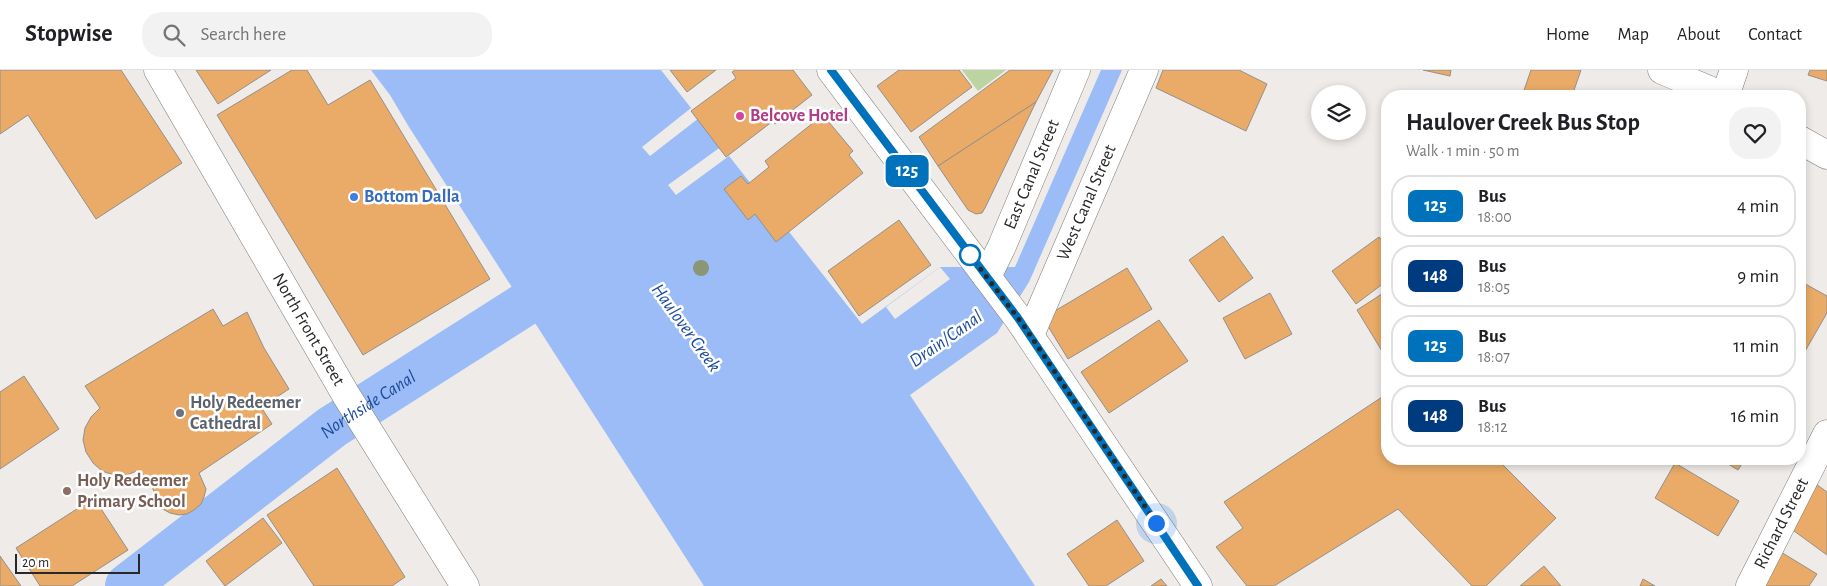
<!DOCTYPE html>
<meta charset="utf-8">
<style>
body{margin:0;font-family:"Alegreya Sans",sans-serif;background:#f2f2f2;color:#202124;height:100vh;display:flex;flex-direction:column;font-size:19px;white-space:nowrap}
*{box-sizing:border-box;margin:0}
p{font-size:16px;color:#757577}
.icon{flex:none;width:28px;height:28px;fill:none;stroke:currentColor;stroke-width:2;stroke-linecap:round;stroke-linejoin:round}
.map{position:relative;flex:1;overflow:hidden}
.sheet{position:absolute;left:1381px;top:20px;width:425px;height:375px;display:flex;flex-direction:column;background:#fff;border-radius:20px;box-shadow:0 2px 8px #0003}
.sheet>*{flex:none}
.badge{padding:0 10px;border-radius:8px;font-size:18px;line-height:32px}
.fabs{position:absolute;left:1311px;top:15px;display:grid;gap:10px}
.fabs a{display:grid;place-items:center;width:55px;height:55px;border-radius:50%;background:#fff;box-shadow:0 2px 8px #0003;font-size:25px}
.scale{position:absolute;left:15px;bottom:12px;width:125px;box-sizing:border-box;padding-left:5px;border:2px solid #292827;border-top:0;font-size:14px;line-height:18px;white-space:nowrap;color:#292827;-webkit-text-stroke:4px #fff;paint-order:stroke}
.you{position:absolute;width:25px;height:25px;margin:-12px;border:4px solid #fff;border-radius:50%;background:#1a73e8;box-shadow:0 0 0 8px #1a73e833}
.map>.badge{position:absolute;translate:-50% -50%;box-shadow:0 0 0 2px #fff}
.round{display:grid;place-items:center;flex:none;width:52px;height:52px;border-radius:20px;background:#f2f2f2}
.overview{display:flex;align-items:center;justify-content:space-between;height:85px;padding:0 25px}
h1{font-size:24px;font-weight:700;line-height:38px}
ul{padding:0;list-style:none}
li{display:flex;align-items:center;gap:15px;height:62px;margin:0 10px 8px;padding:0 15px;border:2px solid #e0e0e0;border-radius:20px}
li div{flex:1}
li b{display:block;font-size:19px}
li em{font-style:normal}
li .badge{min-width:55px;font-weight:700;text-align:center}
header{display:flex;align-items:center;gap:30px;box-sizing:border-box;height:70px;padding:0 25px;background:#fff;border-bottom:1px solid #e0e0e0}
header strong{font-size:24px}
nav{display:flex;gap:28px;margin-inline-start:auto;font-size:18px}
.search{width:350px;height:45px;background:#f2f2f2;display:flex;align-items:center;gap:12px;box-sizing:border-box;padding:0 18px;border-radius:20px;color:#757577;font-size:19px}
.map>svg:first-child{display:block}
</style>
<header>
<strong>Stopwise</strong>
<div class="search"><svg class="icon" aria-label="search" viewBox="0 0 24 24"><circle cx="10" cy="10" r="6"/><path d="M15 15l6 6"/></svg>Search here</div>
<nav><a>Home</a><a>Map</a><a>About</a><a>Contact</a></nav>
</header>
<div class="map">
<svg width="1827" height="516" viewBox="0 0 1827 516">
<rect width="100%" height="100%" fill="#eeebe8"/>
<polygon fill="#bcd4a2" points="962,0 1006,0 978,21"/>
<polygon fill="#9bbcf6" points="371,0 661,0 862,254 940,197 1015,197 1101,0 1122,0 1029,212 997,263 910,325 1035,516 704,516 409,57 390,25"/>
<g fill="#eeebe8">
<polygon points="691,38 699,48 650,86 642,77"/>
<polygon points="722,76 729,86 676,125 668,115"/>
<polygon points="940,197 950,209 895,249 886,237"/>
</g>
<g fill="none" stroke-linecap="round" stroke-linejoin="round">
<path stroke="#9bbcf6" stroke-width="44" id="s1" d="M127,516L332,357L574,203"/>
</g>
<g fill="#e9ab67" stroke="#93908d">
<polygon points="0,0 121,0 182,93 96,149 28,45 0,64"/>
<polygon points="196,0 271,0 218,34"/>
<polygon points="292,0 307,0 328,35 370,10 490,209 363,285 217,45"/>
<polygon points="670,0 716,0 687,22"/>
<polygon points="735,0 793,0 812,25 775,54 773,51 726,87 691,41 736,8 732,2"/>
<polygon points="899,0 959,0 972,17 911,62 877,16"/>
<polygon points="1010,0 1053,0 1036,32 938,96 919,67"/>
<polygon points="1163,0 1239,0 1267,14 1246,61 1156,18"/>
<polygon points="1423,0 1451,0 1450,6"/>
<polygon points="1531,0 1581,0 1572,26 1522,26"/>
<polygon points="1810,0 1827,0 1827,11 1808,5"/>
<polygon points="1036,32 985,138 982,143 976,144 968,140 938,96"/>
<polygon points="823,45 853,81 849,85 863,103 776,172 755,144 748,150 724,119 741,106 748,114 769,97 765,91"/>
<polygon points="899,150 931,195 859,246 828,201"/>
<polygon points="1223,166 1253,208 1219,232 1189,190"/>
<polygon points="1379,167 1388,178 1388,210 1356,234 1332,201"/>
<polygon points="1127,198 1152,239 1068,289 1043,248"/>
<polygon points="1800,211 1827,226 1827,243 1800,290"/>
<polygon points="1388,220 1388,291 1357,240"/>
<polygon points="1270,223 1292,264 1245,289 1223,248"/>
<polygon points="213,239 223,256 247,242 264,278 289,319 261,337 272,354 199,403 206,419 204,427 201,434 194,440 187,444 179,445 170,443 159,437 151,413 139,400 127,405 114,405 102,401 93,393 86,382 83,370 85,358 91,347 100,338 85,316"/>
<polygon points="1159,250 1188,291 1109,343 1081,302"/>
<polygon points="24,306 59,359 0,399 0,322"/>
<polygon points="1388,323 1388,389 1497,389 1556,448 1486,516 1472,516 1398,439 1274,516 1247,516 1216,477 1243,458 1224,432"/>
<polygon points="1720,389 1745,389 1738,400"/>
<polygon points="1675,393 1739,431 1718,466 1655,428"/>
<polygon points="337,398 405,507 392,516 314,516 267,445"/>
<polygon points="1809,409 1827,422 1827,485 1779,450"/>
<polygon points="94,428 128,480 72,516 40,516 16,478"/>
<polygon points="263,448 282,473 225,516 206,491"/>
<polygon points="1117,450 1144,491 1106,516 1089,516 1067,484"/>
<polygon points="1771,476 1817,504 1809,516 1747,516"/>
<polygon points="0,486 21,516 0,516"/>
<polygon points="1544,496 1561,516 1520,516"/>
<polygon points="1161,509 1167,516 1151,516"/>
<polygon points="1643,509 1655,516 1640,516"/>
</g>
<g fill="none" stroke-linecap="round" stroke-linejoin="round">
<defs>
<g id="minor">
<polyline points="831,0 1018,248 1198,516"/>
<polyline points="1725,26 1734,0"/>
<path id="s2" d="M987,207L1002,176L1076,0"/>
<path id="s3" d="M1030,265L1144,0"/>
<path id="s4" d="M1750,516L1827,364"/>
</g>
<g id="tertiary">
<path id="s5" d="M158,0L346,325L465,516"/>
</g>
<g id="secondary">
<polyline points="1662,0 1723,26"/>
<polyline points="1800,70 1827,85"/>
</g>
</defs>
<use href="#minor" stroke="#7e7b78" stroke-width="29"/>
<use href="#tertiary" stroke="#7e7b78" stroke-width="29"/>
<use href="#secondary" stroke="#7e7b78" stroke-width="29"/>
<use href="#minor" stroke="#fff" stroke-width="28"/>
<use href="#tertiary" stroke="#fff" stroke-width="28"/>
<use href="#secondary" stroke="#fff" stroke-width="28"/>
</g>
<circle fill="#8b9676" cx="701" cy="198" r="8"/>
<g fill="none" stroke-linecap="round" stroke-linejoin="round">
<defs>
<polyline id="line" points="831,0 1018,248 1198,516"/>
</defs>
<use href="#line" stroke="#fff" stroke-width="11"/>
<use href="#line" stroke="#0072bc" stroke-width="8"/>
<polyline stroke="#292827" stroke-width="5" stroke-dasharray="0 9" points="970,185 1024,256 1156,453"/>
</g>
<circle fill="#d1479c" stroke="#fff" stroke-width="2" cx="740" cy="46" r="5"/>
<circle fill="#3f7fe0" stroke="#fff" stroke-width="2" cx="354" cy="127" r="5"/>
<circle fill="#fff" stroke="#0072bc" stroke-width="2.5" cx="970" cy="185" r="10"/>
<circle fill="#6b7280" stroke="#fff" stroke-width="2" cx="180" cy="343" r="5"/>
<circle fill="#8d6e63" stroke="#fff" stroke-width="2" cx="67" cy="421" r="5"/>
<g text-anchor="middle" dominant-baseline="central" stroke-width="5" stroke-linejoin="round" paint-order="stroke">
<g font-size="18" font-weight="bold" fill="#b23c85" stroke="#fff" text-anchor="start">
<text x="750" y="46">Belcove Hotel</text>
</g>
<g font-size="18" fill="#292827" stroke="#fff">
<text stroke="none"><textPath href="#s2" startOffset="112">East Canal Street</textPath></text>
<text stroke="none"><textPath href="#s3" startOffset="144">West Canal Street</textPath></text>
<text stroke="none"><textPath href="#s5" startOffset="300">North Front Street</textPath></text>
<text stroke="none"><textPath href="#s4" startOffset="70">Richard Street</textPath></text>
</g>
<g font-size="18" font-weight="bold" fill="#366cbe" stroke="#fff" text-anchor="start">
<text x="364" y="127">Bottom Dalla</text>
</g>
<g font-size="18" font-weight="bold" fill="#5b616d" stroke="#fff" text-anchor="start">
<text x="190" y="333">Holy Redeemer<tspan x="190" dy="21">Cathedral</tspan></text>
</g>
<g font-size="18" font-weight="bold" fill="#785e54" stroke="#fff" text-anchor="start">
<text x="77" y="411">Holy Redeemer<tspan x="77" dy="21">Primary School</tspan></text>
</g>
<g font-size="19" font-style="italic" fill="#1d4b9c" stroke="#fff">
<text transform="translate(686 258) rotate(54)">Haulover Creek</text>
<text transform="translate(946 269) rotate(-35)">Drain/Canal</text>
<text stroke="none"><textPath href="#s1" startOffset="302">Northside Canal</textPath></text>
</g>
</g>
</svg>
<div class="fabs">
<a><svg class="icon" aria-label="layers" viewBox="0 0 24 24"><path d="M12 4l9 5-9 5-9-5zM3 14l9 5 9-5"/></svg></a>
</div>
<div class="scale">20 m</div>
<div class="you" style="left:1156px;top:453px"></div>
<b class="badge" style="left:907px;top:101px;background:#0072bc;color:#fff">125</b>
<section class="sheet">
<div class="overview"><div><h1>Haulover Creek Bus Stop</h1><p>Walk · 1 min · 50 m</p></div><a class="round"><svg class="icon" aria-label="heart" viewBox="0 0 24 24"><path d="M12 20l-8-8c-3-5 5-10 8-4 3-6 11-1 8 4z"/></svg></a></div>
<ul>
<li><span class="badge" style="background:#0072bc;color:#fff">125</span><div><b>Bus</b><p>18:00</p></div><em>4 min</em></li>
<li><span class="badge" style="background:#003b80;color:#fff">148</span><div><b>Bus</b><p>18:05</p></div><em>9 min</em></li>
<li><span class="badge" style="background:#0072bc;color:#fff">125</span><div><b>Bus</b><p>18:07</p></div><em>11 min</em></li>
<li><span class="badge" style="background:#003b80;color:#fff">148</span><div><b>Bus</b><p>18:12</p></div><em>16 min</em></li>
</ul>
</section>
</div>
